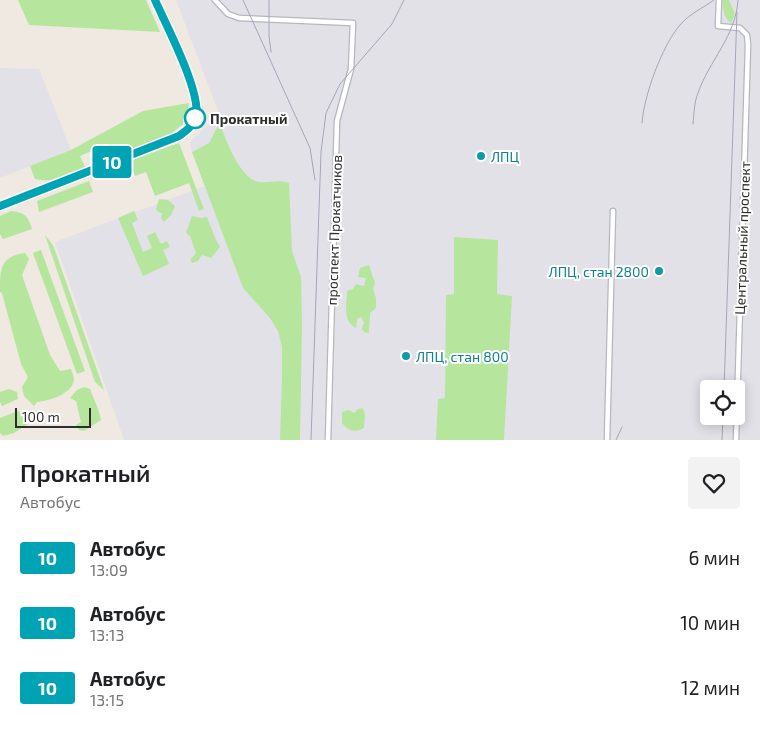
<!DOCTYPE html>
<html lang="ru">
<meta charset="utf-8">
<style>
body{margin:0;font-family:"Exo 2",sans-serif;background:#f2f2f2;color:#202124;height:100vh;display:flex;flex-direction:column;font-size:19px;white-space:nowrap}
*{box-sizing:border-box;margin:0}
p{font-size:16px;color:#757577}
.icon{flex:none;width:28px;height:28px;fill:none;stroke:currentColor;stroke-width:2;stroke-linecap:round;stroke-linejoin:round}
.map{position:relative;height:440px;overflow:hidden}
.details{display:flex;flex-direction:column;background:#fff;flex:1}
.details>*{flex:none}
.badge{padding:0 10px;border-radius:4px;font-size:18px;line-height:32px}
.buttons{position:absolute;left:700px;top:380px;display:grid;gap:10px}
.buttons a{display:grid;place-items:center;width:45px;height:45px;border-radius:5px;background:#fff;box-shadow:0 2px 12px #0003;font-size:25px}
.scale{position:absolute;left:15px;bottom:12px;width:76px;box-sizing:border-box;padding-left:5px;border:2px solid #2e2e2e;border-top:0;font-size:14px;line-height:18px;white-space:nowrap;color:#2e2e2e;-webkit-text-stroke:4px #fff;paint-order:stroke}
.map>.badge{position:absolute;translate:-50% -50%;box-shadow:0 0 0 2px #fff}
.round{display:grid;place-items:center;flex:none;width:52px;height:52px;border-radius:5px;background:#f2f2f2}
.head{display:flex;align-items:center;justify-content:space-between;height:85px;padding:0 20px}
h1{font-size:24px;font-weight:600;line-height:38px}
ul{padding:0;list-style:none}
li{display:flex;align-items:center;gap:15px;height:65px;padding:0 20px}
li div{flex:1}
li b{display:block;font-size:19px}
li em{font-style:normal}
li .badge{min-width:55px;font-weight:700;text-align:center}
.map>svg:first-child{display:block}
</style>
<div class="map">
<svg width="760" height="440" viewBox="0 0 760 440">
<rect width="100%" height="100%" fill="#efe9e1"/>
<g fill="#e3e1e8" fill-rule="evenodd">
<path d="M176,0H760V440H124L55,242L205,186L192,152L190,142L219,114ZM709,389H736V416H709Z"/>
<polygon points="0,68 39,69 71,150 0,178"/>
</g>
<g fill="#b6e59e">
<polygon points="18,0 146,0 160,32 29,25"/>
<path d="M723,0H729L735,14L731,23C723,17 723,9 723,0Z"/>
<path d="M189,103L188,112L183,118V124L167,137L111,159L104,146L80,156L85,167C71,177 51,183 35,179L30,166L71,150L143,111Z"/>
<path d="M220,122C224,138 241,180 259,182C271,183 277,179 289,183L292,251L301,277L302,326L300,440H280L282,378V347L278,331L270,318L243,288L192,152L209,143Z"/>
<polygon points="179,143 204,209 199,211 189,183 155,196 146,172 135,176 130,161"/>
<polygon points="89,181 93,192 39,212 37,201"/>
<polygon points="159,199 168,200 175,206 171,215 164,222 161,218 162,213 158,212 156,209"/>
<path d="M11,211C24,212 28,216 32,229L3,239L0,234V216Z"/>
<polygon points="134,211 138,220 132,223 143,252 152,248 147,236 155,232 161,244 167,241 170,247 163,250 169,264 143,276 118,218"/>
<polygon points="192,216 201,218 207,217 216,240 220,247 211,258 202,255 198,261 192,263 190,260 196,253 190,236 186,233"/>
<polygon points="45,235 53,245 104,390 95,382"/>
<polygon points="454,237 498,240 497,294 512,296 504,440 436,440 438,399 445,398 446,295 454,294"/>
<polygon points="41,250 85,371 77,374 33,253"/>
<path d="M25,253L29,259L22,275L50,355L60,371L71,369C72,373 74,376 74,380C72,394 49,401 37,402L34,406L24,396L22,387L28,377L21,364L2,293L0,292C0,270 0,256 25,253Z"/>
<path d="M369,265L375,283L373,289L376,298V308L370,313L369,333L364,332L362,329L364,322L361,317L357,319L356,328C342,321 347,304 347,291L353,289L356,284L364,286L366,278L358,277L360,268Z"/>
<polygon points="84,387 90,389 98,409 101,420 84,431 79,430 76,425 81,422 76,401 70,398 77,390"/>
<polygon points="9,389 17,392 18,399 2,406 0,402 0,392"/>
<path d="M363,408L365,415L364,428C356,433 348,431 342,423V412L349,410L354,413L358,409Z"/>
<polygon points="18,411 25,414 28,424 14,433 3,436 0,433 0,418"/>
</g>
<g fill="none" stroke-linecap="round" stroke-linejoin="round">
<defs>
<g id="street">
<polyline points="215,0 228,14 239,18 353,23 351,69 337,121 328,440"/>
<polyline points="719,0 718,26 740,28 747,35 748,45 736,440"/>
<polyline points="607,440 613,211"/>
</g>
<path id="secondary" d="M0,206L179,136C187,130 193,126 196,116C201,91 166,25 155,0"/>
</defs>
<use href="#street" stroke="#b4b7c1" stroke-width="7"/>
<use href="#secondary" stroke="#b4b7c1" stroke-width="9"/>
<use href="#street" stroke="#fff" stroke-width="4.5"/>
<use href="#secondary" stroke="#fff" stroke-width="6"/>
<g stroke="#a3a6b8" stroke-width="1">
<polyline points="243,0 310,148 315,180"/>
<polyline points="269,0 269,36 271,52"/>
<path d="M642,123C644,95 662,46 680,25C689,14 703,8 714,0"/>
<path d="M693,124C694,114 694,103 698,93C709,61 736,36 738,0"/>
<polyline points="724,389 737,12"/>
<polyline points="311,440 321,152 326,113 340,84 392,24 404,0"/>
<polyline points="616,440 622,427"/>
<polyline points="722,440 723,416"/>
</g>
</g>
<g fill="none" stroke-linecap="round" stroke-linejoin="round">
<defs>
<path id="line" d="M0,206L179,136C187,130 193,126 196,116C201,91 166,25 155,0"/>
</defs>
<use href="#line" stroke="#fff" stroke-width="11"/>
<use href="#line" stroke="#00a3b4" stroke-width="8"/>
</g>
<circle fill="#fff" stroke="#00a3b4" stroke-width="2.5" cx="195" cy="118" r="10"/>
<g fill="#0f9aa8" stroke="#fff" stroke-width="2">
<circle cx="481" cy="156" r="5"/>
<circle cx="659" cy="271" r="5"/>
<circle cx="406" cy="356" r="5"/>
</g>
<g text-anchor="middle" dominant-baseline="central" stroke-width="4" stroke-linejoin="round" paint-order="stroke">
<g font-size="14" font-weight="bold" fill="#2e2e2e" stroke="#fff" text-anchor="start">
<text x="210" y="118">Прокатный</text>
</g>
<g font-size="14" fill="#0d838f" stroke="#fff" text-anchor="start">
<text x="491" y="156">ЛПЦ</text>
<text x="649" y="271" text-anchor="end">ЛПЦ, стан 2800</text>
<text x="416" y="356">ЛПЦ, стан 800</text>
</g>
<g font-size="14" fill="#2e2e2e" stroke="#fff">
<text transform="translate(334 230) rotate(-88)">проспект Прокатчиков</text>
<text transform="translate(742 238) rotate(-88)">Центральный проспект</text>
</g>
</g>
</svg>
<div class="buttons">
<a><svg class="icon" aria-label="locate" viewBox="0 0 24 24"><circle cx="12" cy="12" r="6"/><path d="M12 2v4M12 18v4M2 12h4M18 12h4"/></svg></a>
</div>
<div class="scale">100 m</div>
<b class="badge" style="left:112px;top:162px;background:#00a3b4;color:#fff">10</b>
</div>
<section class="details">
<div class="head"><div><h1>Прокатный</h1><p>Автобус</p></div><a class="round"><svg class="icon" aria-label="heart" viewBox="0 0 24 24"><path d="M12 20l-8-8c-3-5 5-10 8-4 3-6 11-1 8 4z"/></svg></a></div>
<ul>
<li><span class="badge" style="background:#00a3b4;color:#fff">10</span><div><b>Автобус</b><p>13:09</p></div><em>6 мин</em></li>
<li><span class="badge" style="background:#00a3b4;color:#fff">10</span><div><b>Автобус</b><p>13:13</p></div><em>10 мин</em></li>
<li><span class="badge" style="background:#00a3b4;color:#fff">10</span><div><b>Автобус</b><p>13:15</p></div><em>12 мин</em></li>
</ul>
</section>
